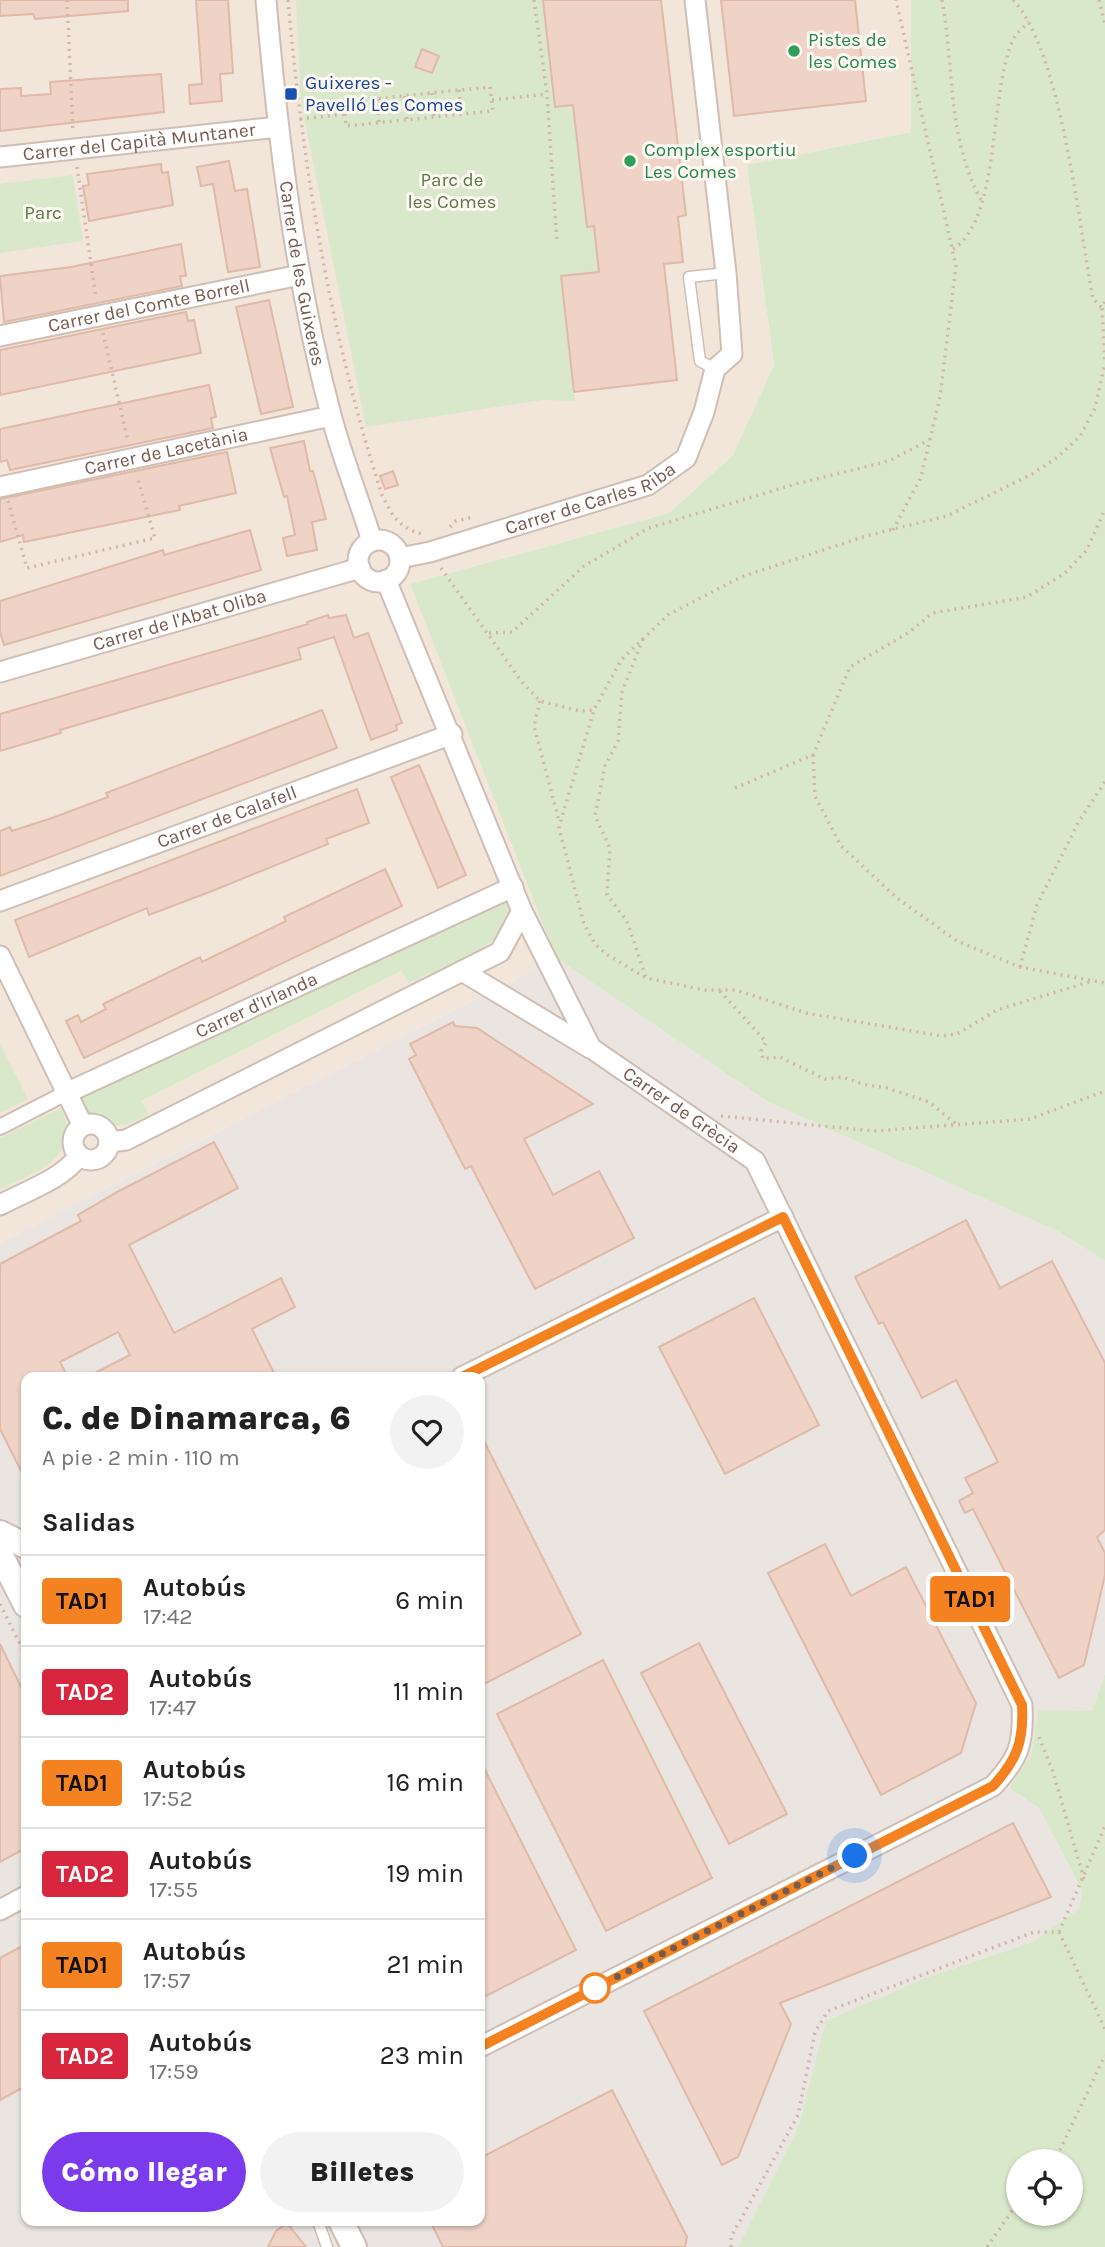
<!DOCTYPE html>
<html lang="es">
<meta charset="utf-8">
<style>
body{margin:0;font-family:Karla,sans-serif;background:#f2f2f2;color:#222;height:100vh;display:flex;flex-direction:column;font-size:26px;white-space:nowrap}
*{box-sizing:border-box;margin:0}
p{font-size:23px;color:#767676}
.icon{flex:none;width:38px;height:38px;fill:none;stroke:currentColor;stroke-width:2;stroke-linecap:round;stroke-linejoin:round}
.map{position:relative;flex:1;overflow:hidden}
.panel{position:absolute;left:21px;top:1372px;width:464px;height:854px;display:flex;flex-direction:column;background:#fff;border-radius:14px;box-shadow:0 2px 5px #0004}
.panel>*{flex:none}
.badge{padding:0 14px;border-radius:5px;font-size:24px;line-height:46px}
.buttons{position:absolute;left:1006px;top:2149px;display:grid;gap:14px}
.buttons a{display:grid;place-items:center;width:77px;height:77px;border-radius:50%;background:#fff;box-shadow:0 2px 5px #0004;font-size:35px}
.you{position:absolute;width:35px;height:35px;margin:-18px;border:5px solid #fff;border-radius:50%;background:#1a73e8;box-shadow:0 0 0 10px #1a73e833}
.map>.badge{position:absolute;translate:-50% -50%;box-shadow:0 0 0 4px #fff}
h2{padding:0 21px;font-size:26px;line-height:63px}
.round{display:grid;place-items:center;flex:none;width:74px;height:74px;border-radius:37px;background:#f2f2f2}
.headline{display:flex;align-items:center;justify-content:space-between;height:119px;padding:0 21px}
h1{font-size:33px;font-weight:800;line-height:52px}
.cta{display:flex;gap:14px;margin-top:auto;padding:14px 21px}
.cta a{flex:1;height:80px;border-radius:42px;background:#7c3aed;color:#fff;font-size:28px;font-weight:800;line-height:80px;text-align:center}
.cta a+a{background:#f2f2f2;color:#222}
ul{padding:0;list-style:none}
li{display:flex;align-items:center;gap:21px;height:91px;padding:0 21px;border-top:2px solid #e0e0e0}
li div{flex:1}
li b{display:block;font-size:26px}
li em{font-style:normal}
li .badge{min-width:77px;font-weight:700;text-align:center}
.map>svg:first-child{display:block}
</style>
<div class="map">
<svg width="1105" height="2247" viewBox="0 0 1105 2247">
<rect width="100%" height="100%" fill="#fbf4ec"/>
<polygon fill="#f2e6db" points="0,0 911,0 911,132 747,165 774,365 733,455 669,513 410,584 556,958 0,1243"/>
<path fill="#ebe5e1" fill-rule="evenodd" d="M556,958L768,1102L1059,1232L1105,1261V1673L1092,1711H1038L1031,1755L1009,1788L1039,1808L1082,1891L1080,1910L1032,1942L925,1978L827,2021L799,2125L738,2247H0V1243ZM26,1377H480V2221H26Z"/>
<g fill="#d9e8cb" fill-rule="evenodd">
<polygon points="296,0 543,0 555,106 573,105 587,227 594,226 599,272 561,277 575,401 542,400 366,427 301,102"/>
<polygon points="911,0 1105,0 1105,1261 1059,1232 768,1102 556,958 410,584 669,513 733,455 774,365 747,165 911,132"/>
<polygon points="73,175 83,241 0,253 0,184"/>
<path d="M507,895C531,940 438,969 409,983L401,971L141,1101L149,1114C118,1133 99,1128 78,1100Z"/>
<polygon points="0,1044 28,1099 0,1113"/>
<path d="M61,1108C83,1158 36,1172 0,1189V1138Z"/>
<path d="M1105,1673V2247H738L799,2125L826,2021L925,1978L1032,1942L1079,1909L1082,1891L1039,1808L1009,1788L1031,1755L1038,1710L1092,1711ZM1018,2161H1071V2214H1018Z"/>
</g>
<g fill="#eed3c6" stroke="#e0b9a8" stroke-width="2">
<polygon points="0,0 128,0 128,11 35,19 33,14 0,16"/>
<polygon points="196,0 228,0 233,73 220,74 222,101 190,104 189,85 202,84"/>
<polygon points="543,0 661,0 686,215 678,217 683,262 664,264 677,380 574,392 561,276 599,272 594,226 587,227 573,105 555,107"/>
<polygon points="721,0 855,0 866,101 734,116"/>
<polygon points="422,49 439,56 432,73 415,67"/>
<polygon points="161,74 164,112 0,131 0,89 21,88 21,96 51,94 50,82"/>
<polygon points="229,161 235,191 247,189 260,267 228,272 213,184 201,186 197,167"/>
<polygon points="161,164 162,173 168,172 173,205 89,221 83,186 89,185 87,174"/>
<polygon points="181,244 186,276 180,276 182,286 4,322 0,276 71,267"/>
<polygon points="269,300 293,407 261,414 236,307"/>
<polygon points="186,312 188,321 194,320 201,353 0,395 0,350"/>
<polygon points="209,385 216,417 211,418 213,428 10,470 7,460 0,462 0,429"/>
<polygon points="304,441 310,471 313,471 326,519 312,522 317,550 287,556 283,538 295,535 287,496 284,497 270,448"/>
<polygon points="227,452 236,493 179,506 180,510 24,542 23,535 0,542 0,499"/>
<polygon points="393,471 398,485 385,489 380,476"/>
<polygon points="250,530 261,570 4,645 0,632 0,601 163,550 164,555"/>
<polygon points="328,615 329,618 346,615 354,638 368,633 402,723 396,725 397,730 371,740 334,637 298,648 301,659 60,730 61,733 0,751 0,714 308,624 307,622"/>
<polygon points="322,710 337,748 0,876 0,831 10,827 12,831 52,818 108,797 106,793"/>
<polygon points="419,765 466,875 438,888 391,777"/>
<polygon points="357,789 369,823 326,839 328,844 212,891 149,915 147,908 29,957 15,920"/>
<polygon points="385,869 402,906 84,1058 66,1021 78,1015 81,1022 106,1009 103,1004 200,957 202,962 239,944 286,921 284,917"/>
<polygon points="453,1022 455,1026 477,1028 593,1104 524,1139 553,1195 599,1171 634,1238 535,1289 471,1166 465,1169 409,1059 416,1055 410,1044"/>
<polygon points="214,1142 238,1188 129,1245 174,1333 281,1278 295,1307 252,1329 276,1377 87,1377 130,1355 118,1332 60,1362 68,1377 26,1377 26,1481 0,1429 0,1264 81,1221 78,1215 119,1191"/>
<polygon points="966,1220 1000,1288 1052,1261 1105,1363 1105,1530 1097,1537 1105,1553 1105,1575 1084,1665 1059,1678 973,1509 965,1513 959,1501 973,1493 965,1478 998,1462 956,1380 922,1398 883,1322 879,1324 855,1277"/>
<polygon points="754,1298 819,1425 725,1474 659,1347"/>
<polygon points="480,1433 581,1634 480,1686"/>
<polygon points="825,1544 851,1596 906,1567 976,1703 961,1753 881,1795 768,1573"/>
<polygon points="699,1643 787,1814 729,1844 641,1673"/>
<polygon points="0,1644 26,1697 26,1848 0,1862"/>
<polygon points="603,1660 712,1878 606,1931 497,1714"/>
<polygon points="480,1760 576,1950 480,1999"/>
<polygon points="1013,1823 1051,1897 780,2003 791,2024 738,2157 722,2165 644,2011"/>
<polygon points="26,1944 26,2086 0,2100 0,1958"/>
<polygon points="612,2090 687,2237 685,2247 443,2247 430,2221 480,2221 480,2158"/>
<polygon points="287,2223 306,2247 268,2247 276,2231"/>
</g>
<g fill="none" stroke-linecap="round" stroke-linejoin="round">
<defs>
<g id="service">
<polyline points="715,369 700,361 689,277 726,273"/>
<polyline points="318,2221 327,2247"/>
</g>
<polyline id="pedestrian" points="0,1127 64,1094"/>
<g id="minor">
<path id="s1" d="M266,0C278,139 295,279 331,415C342,457 359,499 372,541"/>
<path id="s2" d="M0,157L278,127"/>
<path id="s3" d="M0,336L300,275"/>
<path id="s4" d="M0,487L331,416"/>
<circle cx="379" cy="561" r="21"/>
<path id="s5" d="M400,558L430,552L648,485L686,458L704,412L715,369L732,354L726,273L695,0"/>
<path id="s6" d="M386,580L522,911L591,1048L755,1161L1022,1705C1024,1744 1019,1758 993,1786L480,2047"/>
<path id="s7" d="M0,672L360,568"/>
<path id="s8" d="M0,901L452,734"/>
<polyline points="0,956 83,1126"/>
<polyline points="462,971 590,1048"/>
<path id="s9" d="M64,1094L513,887"/>
<circle cx="91" cy="1142" r="18"/>
<polyline points="109,1142 126,1140 500,952 522,911"/>
<path d="M0,1205C26,1191 61,1180 79,1156"/>
<polyline points="462,1377 783,1217"/>
<polyline points="0,1910 26,1896"/>
</g>
<g id="tertiary">
<polyline points="0,1533 26,1546"/>
<polyline points="0,1554 26,1605"/>
<polyline points="341,2221 354,2247"/>
</g>
</defs>
<use href="#service" stroke="#cfbeb4" stroke-width="13"/>
<use href="#pedestrian" stroke="#cfbeb4" stroke-width="18"/>
<use href="#minor" stroke="#cfbeb4" stroke-width="23"/>
<use href="#tertiary" stroke="#cfbeb4" stroke-width="28"/>
<g stroke="#d4b6a8" stroke-width="3.5" stroke-dasharray="2 5" stroke-linecap="butt">
<polyline points="67,0 73,132"/>
<path d="M288,0C303,168 330,334 382,495C392,516 399,528 422,534"/>
<polyline points="534,0 547,94 557,243"/>
<path d="M942,0C955,71 946,135 982,202"/>
<path d="M1013,0C1061,50 1079,226 1093,299L1102,308"/>
<polyline points="1099,0 1105,24"/>
<polygon points="490,87 493,111 346,126 344,102"/>
<polyline points="459,90 462,114"/>
<polyline points="432,93 434,117"/>
<polyline points="405,96 407,120"/>
<polyline points="377,99 379,123"/>
<polyline points="492,100 547,94"/>
<polyline points="300,119 345,114"/>
<polyline points="77,167 96,298"/>
<path d="M953,249C1002,218 988,91 1014,38C1017,32 1024,27 1029,22"/>
<polyline points="1105,302 1102,308 1105,361"/>
<polyline points="103,333 128,441"/>
<polyline points="8,501 27,568 155,538 137,476"/>
<polyline points="450,527 456,521 473,517"/>
<polyline points="893,530 921,477 940,397 956,266 896,0"/>
<polyline points="441,568 521,681 540,701 580,711 594,710"/>
<polyline points="489,633 512,632 584,566 649,528 792,485 889,461 929,440"/>
<polyline points="643,639 622,692 618,741 605,766 595,816 610,848 607,895 627,921 646,978"/>
<polyline points="540,701 534,726 559,821"/>
<polyline points="813,755 815,796 841,846 897,898 957,941 1020,967 1105,983"/>
<polyline points="735,788 813,755 850,667 908,633 933,613 1027,597 1065,573 1087,550 1105,509"/>
<polyline points="1020,967 1037,905 1079,821 1105,782"/>
<polyline points="1089,982 997,1010 957,1034 942,1036 806,1013 736,990 705,990 646,978 606,954 595,944 584,924 559,828 563,813 594,710 621,660 668,615 741,577 866,536 947,516 1032,474 1058,457 1080,436 1095,408 1105,363"/>
<polyline points="720,991 766,1042 761,1051 763,1059 780,1057 825,1079 843,1077 862,1084 887,1088 929,1102 956,1124"/>
<polyline points="721,1116 874,1131 1030,1119 1105,1091"/>
<polyline points="0,1604 26,1656"/>
<polyline points="1039,1737 1053,1772 1084,1879"/>
<polyline points="1059,1932 1105,1826"/>
<polyline points="1059,1932 1105,2029"/>
<polyline points="1051,2161 1059,2152 1105,2055"/>
<polyline points="731,2247 731,2237 798,2115 815,2032 828,2011 1034,1932 1059,1932"/>
<polyline points="987,2247 1018,2202"/>
</g>
<use href="#service" stroke="#fff" stroke-width="10"/>
<use href="#pedestrian" stroke="#fff" stroke-width="14"/>
<use href="#minor" stroke="#fff" stroke-width="19"/>
<use href="#tertiary" stroke="#fff" stroke-width="24"/>
</g>
<g fill="none" stroke-linecap="round" stroke-linejoin="round">
<defs>
<path id="line" d="M462,1377L783,1217L1022,1705C1024,1741 1017,1760 993,1786L480,2047"/>
</defs>
<use href="#line" stroke="#fff" stroke-width="16"/>
<use href="#line" stroke="#f58220" stroke-width="10"/>
<polyline stroke="#755a50" stroke-width="7" stroke-dasharray="0 12.6" points="595,1988 855,1856"/>
</g>
<g fill="#2e9e5b" stroke="#fef8f3" stroke-width="2.5">
<circle cx="794" cy="51" r="7"/>
<circle cx="630" cy="161" r="7"/>
</g>
<rect fill="#1a4fb4" stroke="#fef8f3" stroke-width="2.5" x="284" y="87" width="14" height="14" rx="3.5"/>
<circle fill="#fff" stroke="#f58220" stroke-width="3.5" cx="595" cy="1988" r="14"/>
<g text-anchor="middle" dominant-baseline="central" stroke-width="6" stroke-linejoin="round" paint-order="stroke">
<g font-size="19" fill="#27864d" stroke="#fef8f3" text-anchor="start">
<text x="808" y="40">Pistes de<tspan x="808" dy="22">les Comes</tspan></text>
<text x="644" y="150">Complex esportiu<tspan x="644" dy="22">Les Comes</tspan></text>
</g>
<g font-size="19" fill="#164399" stroke="#fef8f3" text-anchor="start">
<text x="305" y="83">Guixeres -<tspan x="305" dy="22">Pavelló Les Comes</tspan></text>
</g>
<g font-size="19" fill="#755a50" stroke="#fef8f3">
<text stroke="none"><textPath href="#s2" startOffset="140">Carrer del Capità Muntaner</textPath></text>
<text stroke="none"><textPath href="#s1" startOffset="276">Carrer de les Guixeres</textPath></text>
<text stroke="none"><textPath href="#s3" startOffset="152">Carrer del Comte Borrell</textPath></text>
<text stroke="none"><textPath href="#s4" startOffset="170">Carrer de Lacetània</textPath></text>
<text stroke="none"><textPath href="#s5" startOffset="200">Carrer de Carles Riba</textPath></text>
<text stroke="none"><textPath href="#s7" startOffset="187">Carrer de l'Abat Oliba</textPath></text>
<text stroke="none"><textPath href="#s8" startOffset="242">Carrer de Calafell</textPath></text>
<text stroke="none"><textPath href="#s9" startOffset="212">Carrer d'Irlanda</textPath></text>
<text stroke="none"><textPath href="#s6" startOffset="621">Carrer de Grècia</textPath></text>
</g>
<g font-size="19" fill="#5b7949" stroke="#fef8f3">
<text x="452" y="180">Parc de<tspan x="452" dy="22">les Comes</tspan></text>
<text x="43" y="213">Parc</text>
</g>
</g>
</svg>
<div class="buttons">
<a><svg class="icon" aria-label="locate" viewBox="0 0 24 24"><circle cx="12" cy="12" r="6"/><path d="M12 2v4M12 18v4M2 12h4M18 12h4"/></svg></a>
</div>
<div class="you" style="left:855px;top:1856px"></div>
<b class="badge" style="left:970px;top:1599px;background:#f58220;color:#111">TAD1</b>
<section class="panel">
<div class="headline"><div><h1>C. de Dinamarca, 6</h1><p>A pie · 2 min · 110 m</p></div><a class="round"><svg class="icon" aria-label="heart" viewBox="0 0 24 24"><path d="M12 20l-8-8c-3-5 5-10 8-4 3-6 11-1 8 4z"/></svg></a></div>
<h2>Salidas</h2>
<ul>
<li><span class="badge" style="background:#f58220;color:#111">TAD1</span><div><b>Autobús</b><p>17:42</p></div><em>6 min</em></li>
<li><span class="badge" style="background:#d7263d;color:#fff">TAD2</span><div><b>Autobús</b><p>17:47</p></div><em>11 min</em></li>
<li><span class="badge" style="background:#f58220;color:#111">TAD1</span><div><b>Autobús</b><p>17:52</p></div><em>16 min</em></li>
<li><span class="badge" style="background:#d7263d;color:#fff">TAD2</span><div><b>Autobús</b><p>17:55</p></div><em>19 min</em></li>
<li><span class="badge" style="background:#f58220;color:#111">TAD1</span><div><b>Autobús</b><p>17:57</p></div><em>21 min</em></li>
<li><span class="badge" style="background:#d7263d;color:#fff">TAD2</span><div><b>Autobús</b><p>17:59</p></div><em>23 min</em></li>
</ul>
<div class="cta"><a>Cómo llegar</a><a>Billetes</a></div>
</section>
</div>
